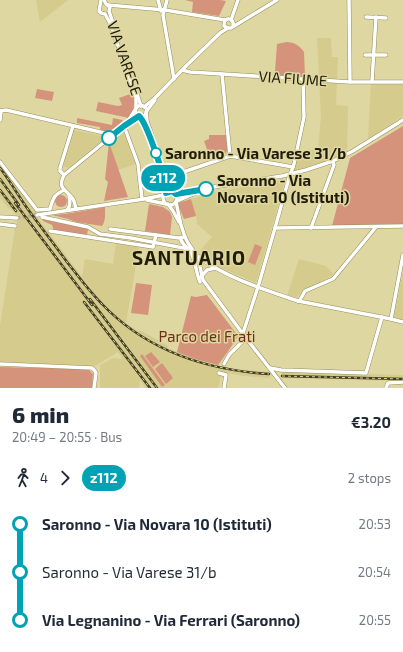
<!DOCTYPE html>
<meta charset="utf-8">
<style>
body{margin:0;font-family:"Exo 2",sans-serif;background:#f6f6f7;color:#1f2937;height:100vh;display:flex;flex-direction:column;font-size:15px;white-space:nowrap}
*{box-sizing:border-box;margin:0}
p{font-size:13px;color:#747a83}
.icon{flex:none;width:22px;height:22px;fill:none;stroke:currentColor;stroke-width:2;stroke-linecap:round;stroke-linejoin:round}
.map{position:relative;height:388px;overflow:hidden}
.side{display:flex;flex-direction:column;background:#fff;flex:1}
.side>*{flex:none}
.badge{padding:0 8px;border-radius:13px;font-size:14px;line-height:26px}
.map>.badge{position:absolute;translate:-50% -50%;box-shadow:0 0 0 2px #fff}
.legs{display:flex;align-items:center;gap:6px;height:44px;padding:0 12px;font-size:13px}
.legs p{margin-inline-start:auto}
.summary{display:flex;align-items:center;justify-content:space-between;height:68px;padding:0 12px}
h1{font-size:22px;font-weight:800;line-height:30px}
ul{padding:0 12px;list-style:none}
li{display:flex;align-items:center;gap:14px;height:48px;font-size:15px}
li i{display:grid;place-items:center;width:6px;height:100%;margin:0 5px;background:currentColor}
li i::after{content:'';width:10px;height:10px;margin:-5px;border:3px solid;border-radius:50%;background:#fff}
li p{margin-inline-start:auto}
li:first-child i{background:linear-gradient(#0000 50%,currentColor 0)}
li:last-child i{background:linear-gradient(currentColor 50%,#0000 0)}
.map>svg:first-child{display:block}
</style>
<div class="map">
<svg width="403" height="388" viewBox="0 0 403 388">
<rect width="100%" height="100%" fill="#dfd7a1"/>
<g fill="#d4cb8c">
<polygon points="36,0 68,0 40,22"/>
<polygon points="317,38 331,38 332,57 338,57 336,105 348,106 347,152 324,162 294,171 298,154 318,148 321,117"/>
<polygon points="371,82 403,83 403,116 368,139"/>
<polygon points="74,130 102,136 104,139 68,168 63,166"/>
<polygon points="124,131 135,164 118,170 109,142"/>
<polygon points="0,163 36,211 37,217 82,277 85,259 113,264 116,243 139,247 126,323 138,331 140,330 168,346 168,348 185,355 205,362 223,367 245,370 269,372 269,378 244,376 222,372 218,388 145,388 140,380 139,388 100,388 100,365 113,358 123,359 118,352 95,366 0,362 0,326 15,228 17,224 17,216 10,208 9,209 0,198"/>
<polygon points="284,180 285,181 256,283 219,267 200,251 212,237 197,224 197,220 191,199 213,193 213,192"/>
<polygon points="299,259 326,266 333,274 330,277 302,292 296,298 287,296"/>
<polygon points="403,270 403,320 394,317"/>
<polygon points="282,372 403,375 403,381 282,378"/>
</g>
<g fill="#d5937b">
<polygon points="185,0 220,0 226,1 219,16 192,12 193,2"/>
<path d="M287,42C294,42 300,46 304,52L305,77L278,75L275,71L277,44Z"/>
<polygon points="37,89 54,92 52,101 35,98"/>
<path d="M133,93C135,103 134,110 129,118L96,111L98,102L118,106L122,105L119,98Z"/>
<polygon points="77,118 112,125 113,118 122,120 123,121 110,132 100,130 100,127 77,123"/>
<polygon points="403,126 403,224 332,226 350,158"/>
<path d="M209,135H226C227,146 231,153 219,158L218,153L212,155L214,160L211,161L204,141L209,139Z"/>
<polygon points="109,142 128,197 104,201 108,182 105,179"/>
<circle cx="61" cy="201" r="6"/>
<polygon points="191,199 196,216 184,219 179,207 179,203 181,202"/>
<polygon points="149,204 163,207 170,212 172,217 170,235 145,231"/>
<path d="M105,207C105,213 106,221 102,226L76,222L68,219L52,215C70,214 87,210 105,207Z"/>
<polygon points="42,219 88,229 87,235 54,231 52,225 43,221"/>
<polygon points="255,244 262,247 255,265 248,262"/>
<polygon points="136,283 152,285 148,315 131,313"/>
<polygon points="207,295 238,336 229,350 218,365 195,359 177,352 191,296 196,297"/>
<polygon points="151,352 160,362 153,367 145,356"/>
<polygon points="142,354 165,385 162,387 140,356"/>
<polygon points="162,363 173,378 166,384 155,369"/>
<polygon points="0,367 88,369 93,374 92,388 0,388"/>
</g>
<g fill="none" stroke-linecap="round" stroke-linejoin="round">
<polyline stroke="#b9b282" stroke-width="3.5" stroke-dasharray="3.5 2" stroke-linecap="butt" points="17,218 37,215"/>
<defs>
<g id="street">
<polyline points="101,0 99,11 101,13 105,14 111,25 133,89 136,97 136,108"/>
<polyline points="104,0 106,4 110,7 109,11 114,26"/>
<polyline points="158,0 161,11"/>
<polyline points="167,0 163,15 174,79"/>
<polyline points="349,0 350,82"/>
<polyline points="108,5 165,10 225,20"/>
<polyline points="366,17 386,18"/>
<polyline points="231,20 238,0"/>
<path d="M228,28L224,26C223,16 235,17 233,26"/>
<polyline points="365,55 386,55"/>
<polyline points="182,70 190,72 350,82 403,82"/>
<polyline points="222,74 230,156"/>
<polyline points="372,81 376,17"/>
<polyline points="137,94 141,106"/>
<circle cx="141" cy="111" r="5.5"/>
<polyline points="144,107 155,98 186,66 220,33 228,28 231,28 277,0"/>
<polyline points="0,111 6,110 113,135"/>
<polyline points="146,112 155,100"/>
<polyline points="146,113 147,121 166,178 172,191"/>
<polyline points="140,117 146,127 151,141"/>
<polyline points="0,120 1,111"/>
<polyline points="127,123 135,110"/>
<polyline points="124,126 138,164 142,199"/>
<path d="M0,162L37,210L50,209C53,198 54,195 64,190"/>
<polyline points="160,168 166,188 166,193"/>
<polyline points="64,175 60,171 60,168 73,126"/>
<polyline points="166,178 230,156 293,167"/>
<circle cx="170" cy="198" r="7"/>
<polyline points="176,193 282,176 306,170 333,161 353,151 403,120"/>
<polyline points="147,200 166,204"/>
<polyline points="177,201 198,192"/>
<polyline points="176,202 181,225 185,237 188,243 198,258 203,280 246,338 285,388"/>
<polyline points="168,204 173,211 179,222"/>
<path d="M76,209C75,206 75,202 73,199C66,189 57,189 64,175L124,126L139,117"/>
<path d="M67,210C71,206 70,201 69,195"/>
<polyline points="37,215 144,199 164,195"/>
<polyline points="0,217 17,218"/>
<polyline points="42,217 88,227 100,234 131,238 189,249"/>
<polyline points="0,224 15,226"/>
<polyline points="275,228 403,226"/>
<polyline points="311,228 334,165 333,161"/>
<polyline points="110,229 179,238 185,237"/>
<polyline points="50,231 153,247 156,235"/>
<path d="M181,240C183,245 188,248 191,253C196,262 196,273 200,282"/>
<path d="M196,255C226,278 263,289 298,301L300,300L305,291L333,279L376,227"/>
<polyline points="201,277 207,270 215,268"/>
<polyline points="298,301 391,319 403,322"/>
<polyline points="391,319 403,255"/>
<polyline points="243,333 258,287 275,228 289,178 294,164 304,117 303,79"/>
<polyline points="0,364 92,368 95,371 96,373 94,388"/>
<polyline points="224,364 229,355 246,338"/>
<polyline points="270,368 281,370 366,373 382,317"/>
<polyline points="219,373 226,375 224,388"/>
<polyline points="386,388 388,383 403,382"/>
</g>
</defs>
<use href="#street" stroke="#968e5a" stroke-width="4.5"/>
<use href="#street" stroke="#fff" stroke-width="3.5"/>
<defs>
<g id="rail">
<path d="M0,168C10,181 18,195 27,208C40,226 54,244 67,262C78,276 89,291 102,304C146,350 206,370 269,374"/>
<polyline points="0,179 19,205"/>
<polyline points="0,190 16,211"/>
<polyline points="15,203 92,305"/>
<polyline points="90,299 157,388"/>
<polyline points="84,302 150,388"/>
<polyline points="282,376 403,379"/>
</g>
</defs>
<use href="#rail" stroke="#423d22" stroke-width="2.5"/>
<use href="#rail" stroke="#dfd7a1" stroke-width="1" stroke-dasharray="3" stroke-linecap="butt"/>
</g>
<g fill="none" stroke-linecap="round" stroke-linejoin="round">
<defs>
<path id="line-1" d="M109,138L124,126L139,116L140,117C148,127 166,179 166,193L172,191L176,194L206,189"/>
</defs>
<use href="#line-1" stroke="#fff" stroke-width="9"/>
<use href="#line-1" stroke="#00a3b4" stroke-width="6"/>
</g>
<g fill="#fff" stroke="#00a3b4" stroke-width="2">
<circle cx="109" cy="138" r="7"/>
<circle cx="156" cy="153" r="5"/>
<circle cx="206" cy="189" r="7"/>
</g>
<g text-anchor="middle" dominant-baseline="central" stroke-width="3" stroke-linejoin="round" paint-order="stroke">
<g font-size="15" fill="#201c07" stroke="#dfd7a1">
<text transform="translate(125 58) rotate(71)">VIA VARESE</text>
<text transform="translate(293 78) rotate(4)">VIA FIUME</text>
</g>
<g font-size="15" font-weight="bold" fill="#201c07" stroke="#dfd7a1" text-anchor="start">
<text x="165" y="153">Saronno - Via Varese 31/b</text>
<text x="217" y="180">Saronno - Via<tspan x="217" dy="17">Novara 10 (Istituti)</tspan></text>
</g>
<g font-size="15" fill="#702e14" stroke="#dfd7a1">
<text x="207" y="336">Parco dei Frati</text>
</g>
<g font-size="19" font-weight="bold" letter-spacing="1" fill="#201c07" stroke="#dfd7a1">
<text x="189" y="257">SANTUARIO</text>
</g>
</g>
</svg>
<b class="badge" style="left:163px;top:178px;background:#00a3b4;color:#fff">z112</b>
</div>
<section class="side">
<div class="summary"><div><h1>6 min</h1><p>20:49 – 20:55 · Bus</p></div><b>€3.20</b></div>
<div class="legs"><svg class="icon" aria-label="walk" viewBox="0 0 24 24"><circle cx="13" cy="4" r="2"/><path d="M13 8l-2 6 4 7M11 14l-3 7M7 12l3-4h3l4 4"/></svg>4<svg class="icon" aria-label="forward" viewBox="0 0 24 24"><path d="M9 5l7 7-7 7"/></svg><b class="badge" style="background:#00a3b4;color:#fff">z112</b><p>2 stops</p></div>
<ul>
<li><i style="color:#00a3b4"></i><b>Saronno - Via Novara 10 (Istituti)</b><p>20:53</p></li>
<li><i style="color:#00a3b4"></i><span>Saronno - Via Varese 31/b</span><p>20:54</p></li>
<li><i style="color:#00a3b4"></i><b>Via Legnanino - Via Ferrari (Saronno)</b><p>20:55</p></li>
</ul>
</section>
